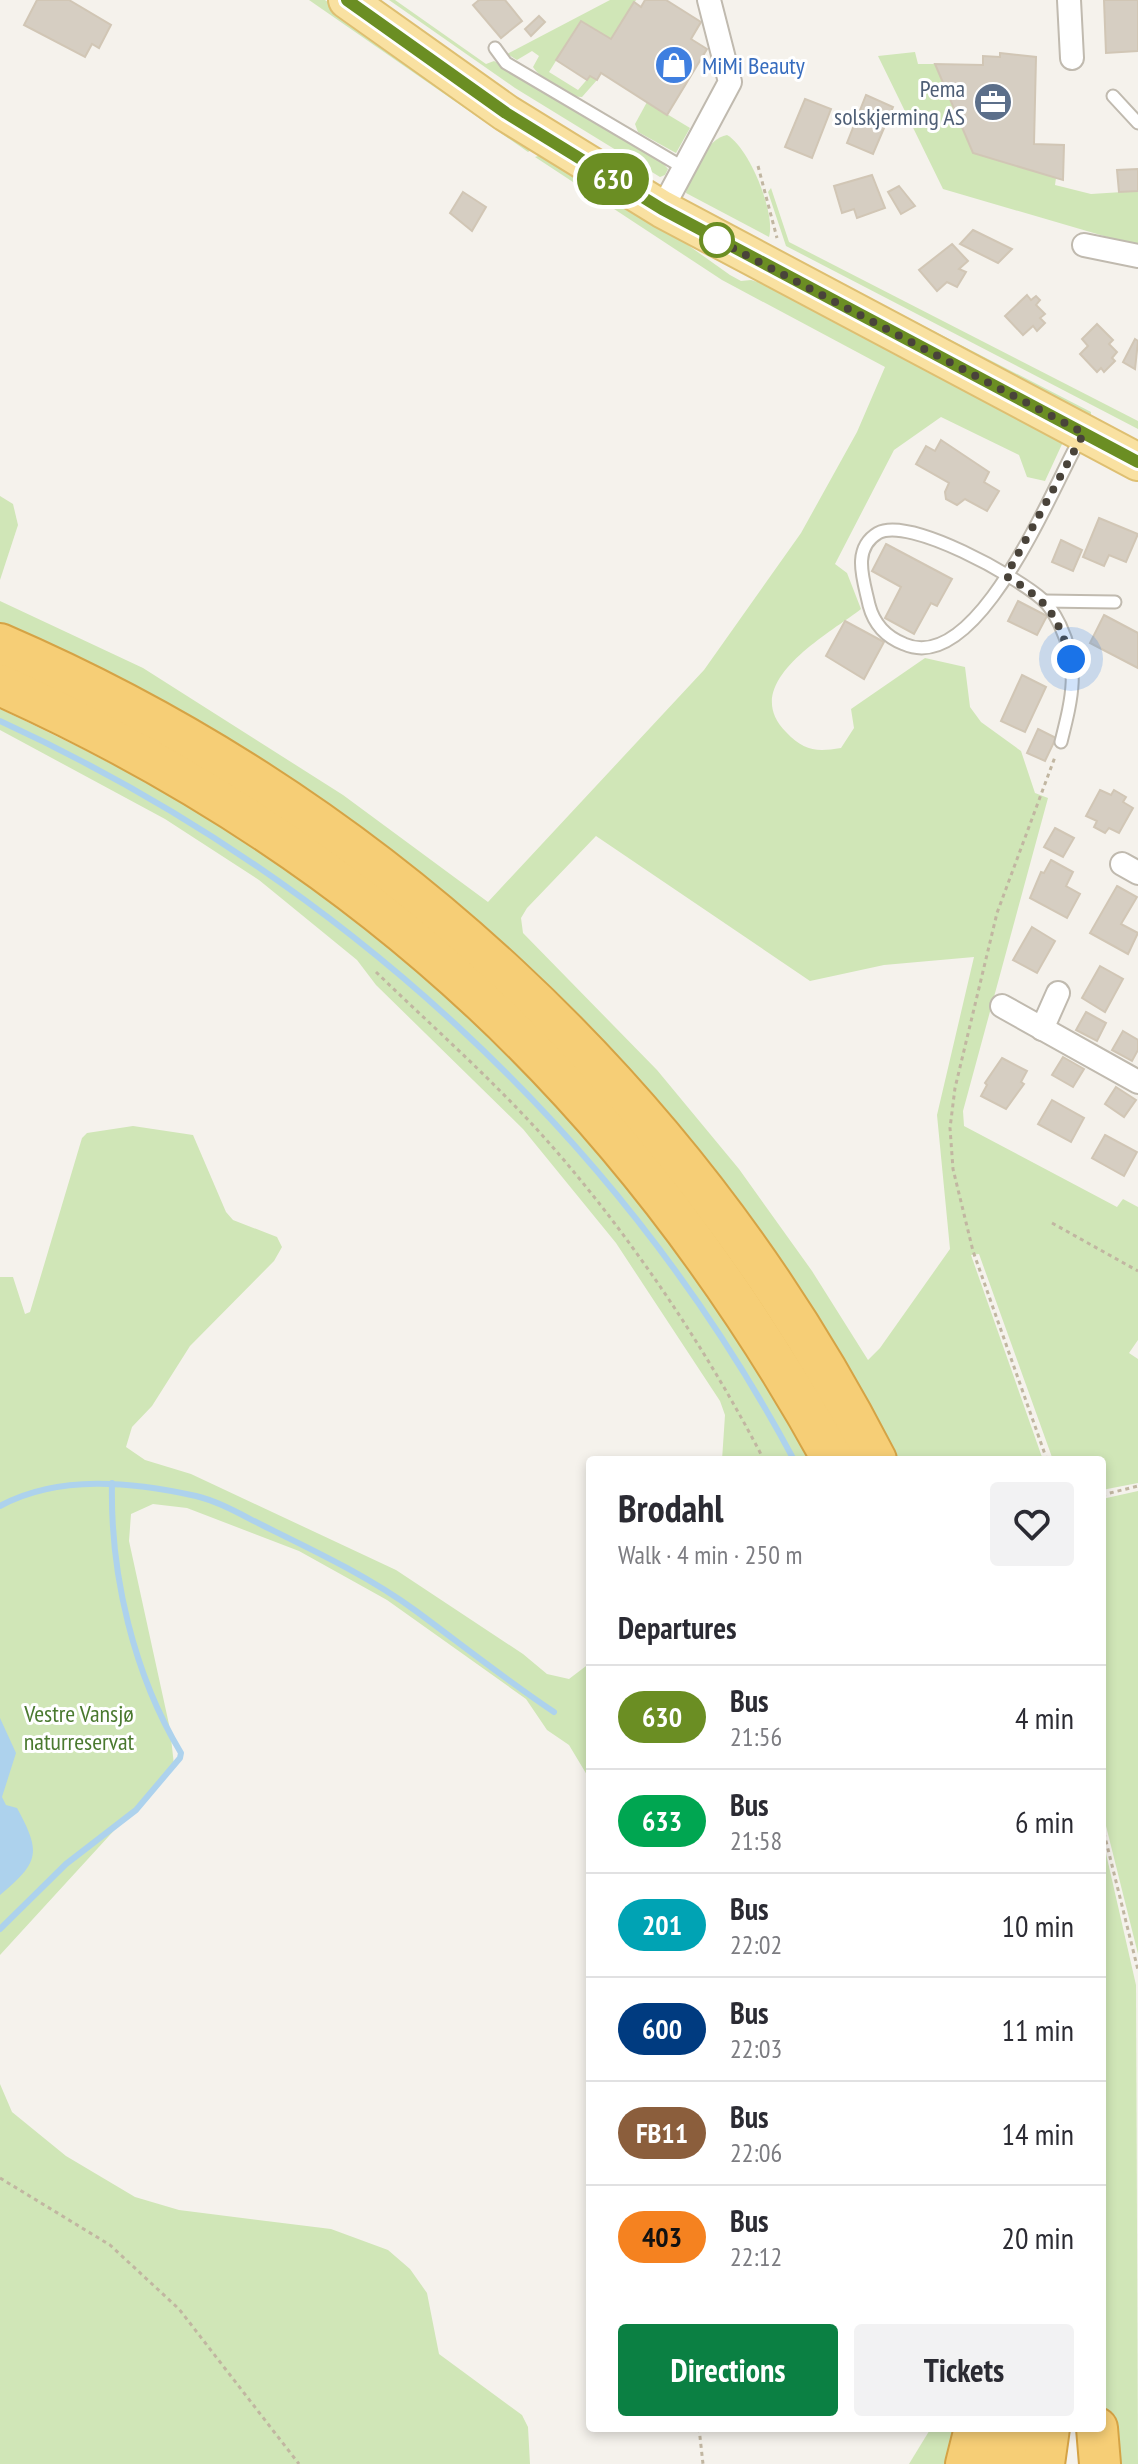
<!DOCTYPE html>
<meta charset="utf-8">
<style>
body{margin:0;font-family:"PT Sans Narrow",sans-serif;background:#f2f2f3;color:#2b2b33;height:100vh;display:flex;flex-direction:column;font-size:30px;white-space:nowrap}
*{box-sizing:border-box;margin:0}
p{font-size:26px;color:#7c7c81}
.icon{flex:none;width:44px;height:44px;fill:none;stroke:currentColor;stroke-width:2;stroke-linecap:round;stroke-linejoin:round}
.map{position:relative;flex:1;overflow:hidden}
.panel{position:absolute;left:586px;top:1456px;width:520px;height:976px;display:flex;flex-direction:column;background:#fff;border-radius:8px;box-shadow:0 4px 12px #0003}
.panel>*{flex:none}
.badge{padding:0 16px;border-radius:26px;font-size:28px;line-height:52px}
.you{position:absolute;width:40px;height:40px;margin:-20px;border:6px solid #fff;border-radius:50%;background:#1a73e8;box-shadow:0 0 0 12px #1a73e833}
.map>.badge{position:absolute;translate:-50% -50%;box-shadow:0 0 0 4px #fff}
h2{padding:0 32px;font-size:30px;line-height:72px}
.round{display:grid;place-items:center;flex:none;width:84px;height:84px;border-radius:8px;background:#f2f2f3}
.head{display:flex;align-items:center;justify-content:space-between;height:136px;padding:0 32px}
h1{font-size:38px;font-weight:700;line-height:60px}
.button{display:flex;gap:16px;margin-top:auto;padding:16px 32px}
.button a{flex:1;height:92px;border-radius:8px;background:#0b8043;color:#fff;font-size:32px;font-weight:700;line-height:92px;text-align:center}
.button a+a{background:#f2f2f3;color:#2b2b33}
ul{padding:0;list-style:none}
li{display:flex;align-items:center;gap:24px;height:104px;padding:0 32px;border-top:2px solid #e1e1e2}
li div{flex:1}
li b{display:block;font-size:30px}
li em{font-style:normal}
li .badge{min-width:88px;font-weight:700;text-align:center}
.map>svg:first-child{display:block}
</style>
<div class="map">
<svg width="1138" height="2464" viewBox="0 0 1138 2464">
<rect width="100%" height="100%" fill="#f5f2ec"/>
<g fill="#d0e6b7" fill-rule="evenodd">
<polygon points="309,0 325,0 529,145 531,150 528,152"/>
<polygon points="389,0 395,0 486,64 494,61 661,161 668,169 665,175 660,177 515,88"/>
<path d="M610,0H636L611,39L581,21L549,72L578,90L590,76L597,80L582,97C564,97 543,81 533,67L539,56L532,51L517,60L507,54Z"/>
<polygon points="915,52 918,64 935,64 973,153 1056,178 1055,185 1091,194 1138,191 1138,246 943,189 878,56"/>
<polygon points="647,102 690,128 676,153 638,132 635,124"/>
<path d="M727,135C749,147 776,214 769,237L686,193C687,174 708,138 727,135Z"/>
<path d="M541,155L671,233L730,275L741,281L751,280L771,286L1063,442L1045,481L1027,477L1019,455L941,417L894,450L835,564L847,573L861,609C829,634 737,683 786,732C804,751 816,752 841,748L854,728L851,709L925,658L965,667L970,707L981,722L1021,751L1035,793L1048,798L963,1111L964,1126L1117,1207L1123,1199L1138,1207V1340L1129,1353L1138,1359V1483L1102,1490V1460H1053L979,1254L971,1255L1043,1460H898C865,1400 833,1338 794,1280C634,1046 428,853 181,712C123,678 61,651 0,623V601L143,668L343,795L488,902L704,670L801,533L857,432L885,367L722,280L535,157ZM596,836L810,981L884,965L974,957L937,1115L950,1249L880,1348L868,1360L812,1271L739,1169L657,1070L523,933L521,918L527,908Z"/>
<polygon points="771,188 789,242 1138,421 1138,429 786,246 768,192"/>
<polygon points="695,208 1091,412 1091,417"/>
<polygon points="0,496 13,504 18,525 0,580"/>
<path d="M0,709C100,756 199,807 290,871C455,988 605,1136 718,1304C752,1354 781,1408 811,1460H722L725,1415L720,1401L616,1243L523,1129L376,985L357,960L259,880L165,819L0,730Z"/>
<polygon points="133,1126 193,1135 226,1212 233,1220 277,1237 282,1247 274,1261 190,1346 152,1406 132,1427 126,1447 145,1460 191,1474 396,1570 523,1654 547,1674 569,1679 590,1663 590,1780 569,1745 547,1730 526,1699 387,1600 299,1551 187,1508 153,1504 131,1514 129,1541 170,1729 174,1765 0,1955 0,1277 13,1277 25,1314 30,1312 82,1138 87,1133"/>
<polygon points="1138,1491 1138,1954 1102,1810 1102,1499"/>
<polygon points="1102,1836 1136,1985 1138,2464 1109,2464 1102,2363"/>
<polygon points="0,2084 12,2112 66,2156 135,2197 179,2210 331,2229 388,2250 410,2269 427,2293 439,2354 522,2415 528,2427 530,2464 0,2464"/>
<polygon points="931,2428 960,2428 952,2464 909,2464"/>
</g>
<path fill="#add2ed" d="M0,1718L16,1753L2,1797L6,1805L17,1808C41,1852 40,1862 0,1895Z"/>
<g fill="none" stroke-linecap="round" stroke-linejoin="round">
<g stroke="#add2ed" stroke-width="6">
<path d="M0,721C335,875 620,1134 794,1460"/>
<path d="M0,1506C59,1474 133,1482 196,1496C221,1502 245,1517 268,1528C319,1553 371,1578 416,1611C462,1645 506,1680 554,1712"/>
<path d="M0,1929L66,1864L136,1810L180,1758L181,1753C134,1675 110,1575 112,1483"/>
</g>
</g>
<g fill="#d6cec2" stroke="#d1c6b5" stroke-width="2">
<polygon points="37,0 69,0 111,25 99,48 92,44 85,57 24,25"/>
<polygon points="479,0 505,0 522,21 501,38 473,5"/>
<polygon points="645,0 666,0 701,22 691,39 707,49 667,115 601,73 597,80 590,76 587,80 556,60 581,21 611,39 634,2 641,7"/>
<polygon points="1104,0 1138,0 1138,51 1106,53"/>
<polygon points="539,16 545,22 531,36 525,29"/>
<polygon points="1000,53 1036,57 1034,144 1064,145 1063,180 973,153 935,64 983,65 983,56 1000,57"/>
<polygon points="866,95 893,107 873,154 847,143"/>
<polygon points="805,99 831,109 812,158 785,147"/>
<polygon points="1138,169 1138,191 1119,192 1117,170"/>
<polygon points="872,175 885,208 857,218 854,209 842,213 834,186"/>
<polygon points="899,186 915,206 901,214 888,192"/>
<polygon points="463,192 486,207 472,231 450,213"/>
<polygon points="973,230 1012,249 998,263 960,244"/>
<polygon points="952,244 968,261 959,269 966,272 957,287 947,282 937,291 919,270"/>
<polygon points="1027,295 1031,300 1036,296 1040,300 1036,305 1045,314 1040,318 1045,323 1037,331 1033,326 1023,335 1005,316"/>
<polygon points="1097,324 1113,340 1109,344 1117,352 1112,358 1115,361 1104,372 1101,368 1097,372 1080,354 1088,346 1082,339"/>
<polygon points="1135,339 1138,341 1135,369 1123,362"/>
<polygon points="941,440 989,472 984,482 999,491 987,511 965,499 957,505 946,499 945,492 949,483 916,464 926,446 935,451"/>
<polygon points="1099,518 1138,534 1126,562 1109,555 1104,566 1083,557"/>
<polygon points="1061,540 1082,550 1073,571 1052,562"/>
<polygon points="886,544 952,579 937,606 931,603 914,634 885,618 901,587 872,571"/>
<polygon points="1018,601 1047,616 1037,635 1008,621"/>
<polygon points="1104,615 1138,633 1138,668 1090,643"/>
<polygon points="845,621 884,642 864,679 826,656"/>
<polygon points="1022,675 1046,687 1025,732 1001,721"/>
<polygon points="1038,729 1056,738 1045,761 1027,753"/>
<polygon points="1100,790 1111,795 1114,790 1126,797 1123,802 1133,808 1119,833 1109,828 1105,833 1094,827 1097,821 1086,816"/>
<polygon points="1055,828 1074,838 1063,857 1044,847"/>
<polygon points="1051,860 1073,872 1066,886 1080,894 1067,918 1030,898 1041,872 1044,873"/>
<polygon points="1117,886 1137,897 1121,924 1138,933 1128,954 1090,933"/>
<polygon points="1032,927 1055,941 1037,973 1013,960"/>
<polygon points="1100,966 1123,979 1105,1012 1082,998"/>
<polygon points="1086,1012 1106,1023 1097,1041 1076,1030"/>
<polygon points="1123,1031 1138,1040 1138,1050 1132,1061 1112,1050"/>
<polygon points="1063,1057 1084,1069 1073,1087 1052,1075"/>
<polygon points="1002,1058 1027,1071 1021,1082 1024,1084 1006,1109 981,1096 987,1085 985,1083"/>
<polygon points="1116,1087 1136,1100 1124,1117 1105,1104"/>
<polygon points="1052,1100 1084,1118 1071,1142 1038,1124"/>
<polygon points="1105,1135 1137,1152 1124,1176 1092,1158"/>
</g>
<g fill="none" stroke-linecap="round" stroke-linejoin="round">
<defs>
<g id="service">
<polyline points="495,48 506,63 684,168"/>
<polyline points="1113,96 1138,123"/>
<polyline points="1044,601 1115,602"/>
<path d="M1061,742C1072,698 1080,668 1060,625C1056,617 1049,605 1043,600C1018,577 909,516 878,533C851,549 864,581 869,605C874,624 886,637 904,644C978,677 1052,488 1080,439"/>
</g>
<g id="minor">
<polyline points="1069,0 1072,58"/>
<polyline points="662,209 730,82 709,0"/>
<polyline points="1084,245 1138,256"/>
<polyline points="1122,864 1138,873"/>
<polyline points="1002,1006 1138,1082"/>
<polyline points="1042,1029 1058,993"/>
</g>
<polyline id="primary" points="347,0 506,113 662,209 1138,462"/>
<g id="motorway">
<path d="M0,644C375,806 689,1096 876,1460"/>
<path d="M0,685C371,852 637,1105 833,1460"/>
<polyline points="1097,2428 1100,2464"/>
<polyline points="966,2464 975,2428"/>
<polyline points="1006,2464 1010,2428"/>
<polyline points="1044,2464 1049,2428"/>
</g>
</defs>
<use href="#service" stroke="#c0baaf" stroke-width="15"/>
<use href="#minor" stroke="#c0baaf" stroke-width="26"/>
<use href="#primary" stroke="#debf71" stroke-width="40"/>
<use href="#motorway" stroke="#d5a345" stroke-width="44"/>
<g stroke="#c1b6a1" stroke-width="3" stroke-dasharray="4 4" stroke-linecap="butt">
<polyline points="758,166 777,238"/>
<path d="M376,972C437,1031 502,1088 557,1152C637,1245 708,1352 764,1460"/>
<polyline points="1052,1223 1138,1271"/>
<polyline points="1047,1460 973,1251 953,1169 950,1128 955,1088 997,913 1055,757"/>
<polyline points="1102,1495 1138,1486"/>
<polyline points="1102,1825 1138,1970"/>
<polyline points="0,2178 110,2245 179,2309 299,2464"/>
<polyline points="699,2428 703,2464"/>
</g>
<use href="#service" stroke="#fff" stroke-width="11"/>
<use href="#minor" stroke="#fff" stroke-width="22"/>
<use href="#primary" stroke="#f9e1a1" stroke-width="36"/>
<use href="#motorway" stroke="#f6ce76" stroke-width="40"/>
</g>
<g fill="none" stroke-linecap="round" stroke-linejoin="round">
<defs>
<polyline id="line" points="347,0 506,113 662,209 1138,462"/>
</defs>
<use href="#line" stroke="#fff" stroke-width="18"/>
<use href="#line" stroke="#6b8e23" stroke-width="12"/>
<path stroke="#49433a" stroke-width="8" stroke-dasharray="0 14.4" d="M717,240L706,234L1084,433L1006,576C1049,602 1055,612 1071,659"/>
</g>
<defs>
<symbol id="shop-disc" viewBox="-11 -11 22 22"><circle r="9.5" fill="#3f7fe0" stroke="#fff"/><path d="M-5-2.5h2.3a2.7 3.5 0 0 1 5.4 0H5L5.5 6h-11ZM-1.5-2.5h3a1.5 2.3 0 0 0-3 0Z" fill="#fff"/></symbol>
<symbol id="office-disc" viewBox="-11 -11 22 22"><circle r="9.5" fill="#5c6f8a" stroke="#fff"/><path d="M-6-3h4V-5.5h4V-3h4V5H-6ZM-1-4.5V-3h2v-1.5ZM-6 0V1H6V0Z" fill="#fff"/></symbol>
</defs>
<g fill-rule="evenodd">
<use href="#shop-disc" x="652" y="43" width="44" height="44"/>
<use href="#office-disc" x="971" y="80" width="44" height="44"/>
</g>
<circle fill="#fff" stroke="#6b8e23" stroke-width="4" cx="717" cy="240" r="16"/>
<g text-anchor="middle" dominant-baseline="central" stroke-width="6" stroke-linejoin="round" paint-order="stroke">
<g font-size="24" fill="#366cbe" stroke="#fff" text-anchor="start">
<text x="702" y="65">MiMi Beauty</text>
</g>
<g font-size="24" fill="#4e5e75" stroke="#fff" text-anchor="end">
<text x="965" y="88">Pema<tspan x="965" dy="28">solskjerming AS</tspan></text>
</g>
<g font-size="24" fill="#4a792f" stroke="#fff">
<text x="79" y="1713">Vestre Vansjø<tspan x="79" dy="28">naturreservat</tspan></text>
</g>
</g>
</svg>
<div class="you" style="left:1071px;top:659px"></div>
<b class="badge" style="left:613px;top:179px;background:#6b8e23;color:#fff">630</b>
<section class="panel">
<div class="head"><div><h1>Brodahl</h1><p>Walk · 4 min · 250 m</p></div><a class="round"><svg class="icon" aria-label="heart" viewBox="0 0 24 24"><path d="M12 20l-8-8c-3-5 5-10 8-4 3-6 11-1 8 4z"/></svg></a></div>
<h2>Departures</h2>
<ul>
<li><span class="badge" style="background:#6b8e23;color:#fff">630</span><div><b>Bus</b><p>21:56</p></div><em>4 min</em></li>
<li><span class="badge" style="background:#00a651;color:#fff">633</span><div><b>Bus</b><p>21:58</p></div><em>6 min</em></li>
<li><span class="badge" style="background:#00a3b4;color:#fff">201</span><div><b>Bus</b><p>22:02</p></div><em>10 min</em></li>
<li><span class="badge" style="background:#003b80;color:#fff">600</span><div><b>Bus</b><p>22:03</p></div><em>11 min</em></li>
<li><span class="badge" style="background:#8b5e3c;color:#fff">FB11</span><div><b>Bus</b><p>22:06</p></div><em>14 min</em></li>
<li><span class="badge" style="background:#f58220;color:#111">403</span><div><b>Bus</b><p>22:12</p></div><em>20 min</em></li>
</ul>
<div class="button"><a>Directions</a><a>Tickets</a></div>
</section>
</div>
